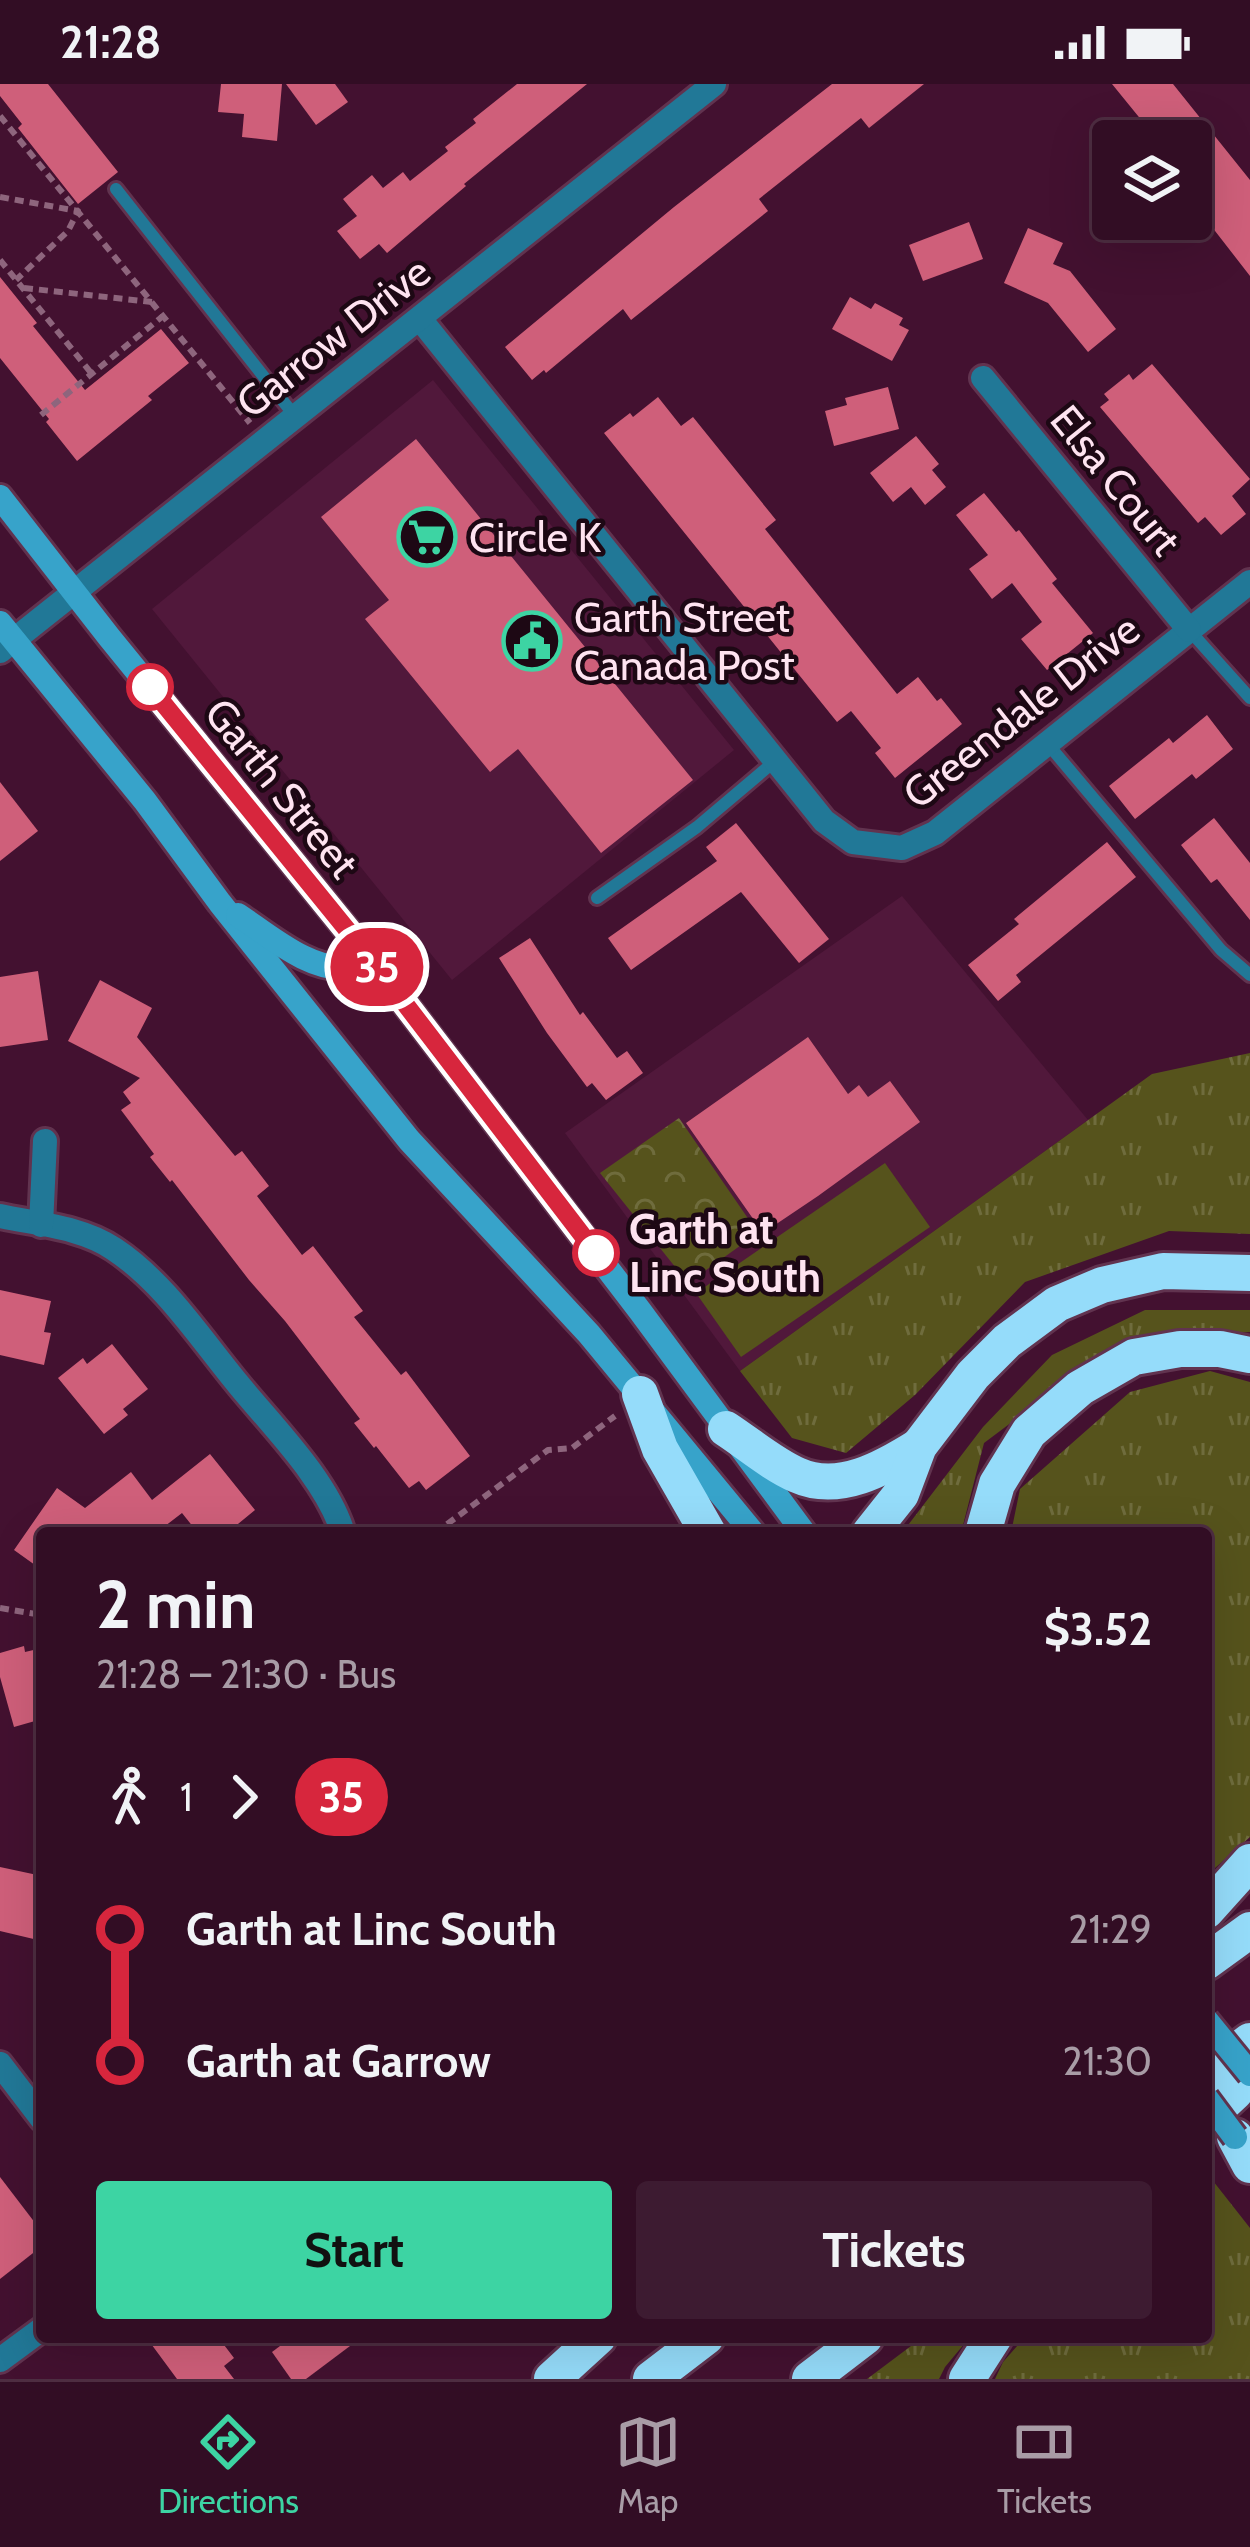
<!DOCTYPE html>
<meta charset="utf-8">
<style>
body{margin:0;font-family:Cabin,sans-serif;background:#3d1b31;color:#f1f3f6;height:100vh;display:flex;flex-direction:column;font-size:45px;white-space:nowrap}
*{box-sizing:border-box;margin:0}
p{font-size:39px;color:#a89ca6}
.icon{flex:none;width:66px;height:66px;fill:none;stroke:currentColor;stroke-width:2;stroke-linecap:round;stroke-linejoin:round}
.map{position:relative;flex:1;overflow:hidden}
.drawer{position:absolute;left:36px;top:1443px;width:1176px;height:816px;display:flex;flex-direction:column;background:#320d24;border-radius:12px;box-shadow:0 12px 48px #0002,0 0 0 3px #4d2d41}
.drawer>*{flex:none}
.badge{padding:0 24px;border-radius:39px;font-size:42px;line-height:78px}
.buttons{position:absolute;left:1092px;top:36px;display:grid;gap:24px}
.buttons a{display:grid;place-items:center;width:120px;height:120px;border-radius:12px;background:#320d24;box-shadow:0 12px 48px #0002,0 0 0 3px #4d2d41;font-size:60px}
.map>.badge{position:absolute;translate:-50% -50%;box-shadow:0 0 0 6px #fff}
.legs{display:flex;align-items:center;gap:18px;height:132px;padding:0 60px;font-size:39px}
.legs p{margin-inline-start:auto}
.headline{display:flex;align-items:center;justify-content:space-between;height:204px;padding:0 60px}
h1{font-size:66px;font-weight:800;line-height:90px}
.action{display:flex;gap:24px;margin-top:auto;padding:24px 60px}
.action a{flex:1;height:138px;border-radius:12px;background:#3dd4a3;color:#111;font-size:48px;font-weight:800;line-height:138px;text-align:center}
.action a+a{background:#3d1b31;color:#f1f3f6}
ul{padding:0 60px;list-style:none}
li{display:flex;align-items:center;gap:42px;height:132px;font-size:45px}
li i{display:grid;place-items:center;width:18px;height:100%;margin:0 15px;background:currentColor}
li i::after{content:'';width:30px;height:30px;margin:-15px;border:9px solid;border-radius:50%;background:#320d24}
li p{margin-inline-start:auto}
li:first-child i{background:linear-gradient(#0000 50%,currentColor 0)}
li:last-child i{background:linear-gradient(currentColor 50%,#0000 0)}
.status{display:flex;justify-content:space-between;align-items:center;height:84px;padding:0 60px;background:#320d24;direction:ltr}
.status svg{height:33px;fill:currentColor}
.dock{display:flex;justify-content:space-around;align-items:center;height:168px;border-top:3px solid #4d2d41;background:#320d24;font-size:33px;color:#a89ca6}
.dock a{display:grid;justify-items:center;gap:6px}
.dock .active{color:#3dd4a3}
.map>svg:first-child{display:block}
</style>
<div class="status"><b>21:28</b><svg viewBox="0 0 49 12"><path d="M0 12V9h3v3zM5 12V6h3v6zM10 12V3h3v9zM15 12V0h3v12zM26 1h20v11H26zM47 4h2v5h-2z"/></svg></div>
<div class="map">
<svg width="1250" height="2295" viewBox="0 0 1250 2295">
<defs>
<pattern id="grass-tufts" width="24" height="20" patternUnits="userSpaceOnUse" patternTransform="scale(3)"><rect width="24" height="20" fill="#56531c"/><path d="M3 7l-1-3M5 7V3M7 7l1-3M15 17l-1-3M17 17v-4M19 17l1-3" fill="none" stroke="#6f6c3d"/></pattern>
<pattern id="park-crowns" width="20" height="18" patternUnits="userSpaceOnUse" patternTransform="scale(3)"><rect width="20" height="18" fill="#56531c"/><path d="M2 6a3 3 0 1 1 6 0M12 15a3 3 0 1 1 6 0" fill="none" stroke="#6f6c3d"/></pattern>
</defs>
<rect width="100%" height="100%" fill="#431130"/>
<g fill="#51183b">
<polygon points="433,296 734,666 452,896 152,525"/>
<polygon points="902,812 1088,1036 740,1287 565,1049"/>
</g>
<g fill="url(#grass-tufts)">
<polygon points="1250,969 1250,1150 1169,1147 1025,1198 915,1311 846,1369 792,1354 740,1287 1152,990"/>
<polygon points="1145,1226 1250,1226 1250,1248 1119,1258 984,1359 961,1449 902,1449 983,1343 1052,1271"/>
<polygon points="1210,1287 1250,1298 1250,1753 1206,1792 1206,1449 1011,1449 1020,1405 1130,1308"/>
<polygon points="1206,2088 1250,2144 1250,2295 995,2295 1003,2278 1025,2253 1206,2253"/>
<polygon points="923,2253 970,2253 945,2283 939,2295 867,2295"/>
</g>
<polygon fill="url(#park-crowns)" points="679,1034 758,1149 688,1199 600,1089"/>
<polygon fill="#56531c" points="885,1079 930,1143 741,1273 696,1209"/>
<g fill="#cf5f7a">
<polygon points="0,0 48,0 118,88 78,120 18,44 22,40 0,12"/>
<polygon points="221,0 282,0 277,57 242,53 244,30 218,28"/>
<polygon points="286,0 335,0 348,18 316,41"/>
<polygon points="517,0 587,0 464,100 466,102 387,169 379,160 360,175 337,147 357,132 343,115 372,91 383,104 403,88 410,97 448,67 445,63 476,39 473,35"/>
<polygon points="832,0 924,0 869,44 861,34 759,115 768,127 631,236 623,225 546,289 544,286 532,296 505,263 674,123"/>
<polygon points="1112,0 1173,0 1250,96 1250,192 1191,116 1191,57 1130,57 1147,43"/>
<polygon points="969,138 983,175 923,197 909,161"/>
<polygon points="1028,144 1063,159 1053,180 1070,187 1116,245 1088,268 1048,219 1004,199"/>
<polygon points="0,193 37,239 33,242 85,306 161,245 189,279 148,312 152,316 77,377 46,338 49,335 0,274"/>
<polygon points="850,213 871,225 875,219 903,234 899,241 909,246 892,277 832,245"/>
<polygon points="1152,280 1250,395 1232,412 1246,430 1221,451 1205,433 1198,439 1100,323 1109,316 1104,310 1129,290 1133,296"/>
<polygon points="888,303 899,345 834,362 825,327 847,321 845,314"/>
<polygon points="658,313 681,342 693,333 776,436 765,445 897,610 918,593 937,617 941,614 962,640 895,694 875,669 881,664 851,627 837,638 604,349 630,329 633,333"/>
<polygon points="916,352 939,380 932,386 946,403 925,421 911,403 893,418 870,389"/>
<polygon points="416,355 693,696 601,769 518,665 490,688 365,535 389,516 321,433"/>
<polygon points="984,409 1016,448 1019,446 1057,495 1052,499 1093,549 1047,586 1021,555 1042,538 1012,499 992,515 969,485 988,471 956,431"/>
<polygon points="1207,631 1233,665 1196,695 1192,690 1135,735 1109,702 1169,654 1173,659"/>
<polygon points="0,698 38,747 0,777"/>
<polygon points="1214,734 1250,779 1250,836 1217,795 1211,799 1181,761"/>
<polygon points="736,739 829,855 799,879 741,808 631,886 608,854 717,777 706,763"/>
<polygon points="1107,758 1136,793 1016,891 1021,898 998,917 968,881 1019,840 1014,835"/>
<polygon points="530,854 580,931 583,928 617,974 627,967 643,989 606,1016 592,999 587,1003 547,949 499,874"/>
<polygon points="38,887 48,956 0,963 0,893"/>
<polygon points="100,896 152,924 137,953 235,1072 242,1067 269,1102 257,1112 302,1171 313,1162 363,1227 354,1233 401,1291 406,1287 470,1372 426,1406 419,1397 409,1404 376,1362 374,1364 354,1339 360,1335 285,1237 249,1196 172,1096 170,1098 150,1073 154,1070 121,1026 131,1019 123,1008 140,994 68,957"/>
<polygon points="808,953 848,1010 859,1001 868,1013 890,997 920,1038 818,1112 763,1149 686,1039"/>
<polygon points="0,1206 51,1217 44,1248 51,1249 44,1281 0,1271"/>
<polygon points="112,1260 148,1305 123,1325 128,1331 104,1350 58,1294 83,1274 87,1280"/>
<polygon points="210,1370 255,1426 227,1449 198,1449 182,1429 156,1449 42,1449 42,1486 14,1466 57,1404 85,1424 131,1388 152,1416"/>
<polygon points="24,1562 25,1568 42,1564 42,1635 14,1643 0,1593 0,1569"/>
<polygon points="0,1783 42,1792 42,1857 0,1847"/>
<polygon points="0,2093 42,2148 42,2162 0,2195"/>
<polygon points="146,2253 218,2253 234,2274 224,2282 234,2295 177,2295"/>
<polygon points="292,2253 362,2253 306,2295 291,2295 272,2268"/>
</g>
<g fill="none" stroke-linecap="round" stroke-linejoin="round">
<defs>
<g id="service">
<polyline points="116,105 294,331"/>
<polyline points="1190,547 1250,614"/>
<polyline points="1047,659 1221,866 1250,891"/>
<polyline points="597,814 697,743 775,677"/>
</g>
<g id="minor">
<polyline points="420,235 824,737 853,758 902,764 935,749 1250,498"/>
<polyline points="983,294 1189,546"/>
<polyline points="0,567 714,0"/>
<path d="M0,1132C37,1140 82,1143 114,1165C164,1198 200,1254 238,1300C273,1343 327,1396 343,1449"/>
<polyline points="41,1141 45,1057"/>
<polyline points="0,1980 42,2035"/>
<polyline points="0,2276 42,2245"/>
</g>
<g id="secondary">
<polyline points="0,413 109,553 370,874 640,1227 804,1449"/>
<polyline points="0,539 145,717 220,819 409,1056 589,1250 753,1449"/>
<path d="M238,831C267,850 315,892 352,882C353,882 368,874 370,874"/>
</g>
<g id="motorway">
<polyline points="640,1310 660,1365 708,1449"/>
<path d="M726,1345C749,1360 772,1380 797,1391C839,1410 884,1384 919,1362"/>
<polyline points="870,1449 901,1410 919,1362 973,1291 1007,1257 1057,1220 1102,1201 1163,1187 1250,1189"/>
<polyline points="983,1449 997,1400 1029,1348 1080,1304 1134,1273 1180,1265 1220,1265 1250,1271"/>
<polyline points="1206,1827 1250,1778"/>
<polyline points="1206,1878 1250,1846"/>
<polyline points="1206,1990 1250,1957"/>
<polyline points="1206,2035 1235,2008 1250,1986"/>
<polyline points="1235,2053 1250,2081"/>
<polyline points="552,2295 598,2253"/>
<polyline points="651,2295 706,2253"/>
<polyline points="810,2295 865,2253"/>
<polyline points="967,2295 994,2253"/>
</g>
</defs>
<use href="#service" stroke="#61334f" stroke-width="18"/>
<use href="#minor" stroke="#61334f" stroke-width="30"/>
<use href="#secondary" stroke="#61334f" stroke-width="30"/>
<use href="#motorway" stroke="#61334f" stroke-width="42"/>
<g stroke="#8e657d" stroke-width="6" stroke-dasharray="9 6" stroke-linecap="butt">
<polyline points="0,32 250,339"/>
<polyline points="0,113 78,127 68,147 16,196"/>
<polyline points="0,176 92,290"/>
<polyline points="24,204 152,218"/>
<polyline points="41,331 163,232"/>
<polyline points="435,1449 548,1366 572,1364 615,1332"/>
<polyline points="0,1524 42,1531"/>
</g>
<use href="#service" stroke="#217897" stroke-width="12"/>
<use href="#minor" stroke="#217897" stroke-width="24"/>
<use href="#secondary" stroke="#37a3ca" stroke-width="24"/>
<use href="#motorway" stroke="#95dcfa" stroke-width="36"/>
<defs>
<g id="secondary-bridge">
<polyline points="1206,1936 1250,1990"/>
<polyline points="1206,2014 1235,2053"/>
</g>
</defs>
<use href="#secondary-bridge" stroke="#61334f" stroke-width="30" stroke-linecap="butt"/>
<use href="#secondary-bridge" stroke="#37a3ca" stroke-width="24"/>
</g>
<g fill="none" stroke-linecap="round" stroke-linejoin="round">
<defs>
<polyline id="line-1" points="150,603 370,874 596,1169"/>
</defs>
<use href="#line-1" stroke="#fff" stroke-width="27"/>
<use href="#line-1" stroke="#d7263d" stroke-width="18"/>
</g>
<defs>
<symbol id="supermarket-ring" viewBox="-11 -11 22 22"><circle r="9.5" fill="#1d0814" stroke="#3dd4a3" stroke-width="1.5"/><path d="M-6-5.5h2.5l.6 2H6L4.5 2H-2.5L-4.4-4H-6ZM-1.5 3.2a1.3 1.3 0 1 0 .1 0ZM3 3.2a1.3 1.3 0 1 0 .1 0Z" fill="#3dd4a3"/></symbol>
<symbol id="civic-ring" viewBox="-11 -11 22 22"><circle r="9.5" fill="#1d0814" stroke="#3dd4a3" stroke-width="1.5"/><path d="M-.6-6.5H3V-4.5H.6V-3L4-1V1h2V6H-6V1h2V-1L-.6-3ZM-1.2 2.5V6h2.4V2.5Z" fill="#3dd4a3"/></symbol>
</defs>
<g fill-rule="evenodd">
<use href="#supermarket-ring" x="394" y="420" width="66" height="66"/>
<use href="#civic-ring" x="499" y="524" width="66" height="66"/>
</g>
<g fill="#fff" stroke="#d7263d" stroke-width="6">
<circle cx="150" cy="603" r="21"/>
<circle cx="596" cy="1169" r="21"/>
</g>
<g text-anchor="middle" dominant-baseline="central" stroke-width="9" stroke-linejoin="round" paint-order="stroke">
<g font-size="42" fill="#fee3f0" stroke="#1d0814">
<text transform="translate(333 253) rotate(-38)">Garrow Drive</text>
<text transform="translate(1116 396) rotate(51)">Elsa Court</text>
<text transform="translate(1021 627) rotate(-38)">Greendale Drive</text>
<text transform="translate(282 704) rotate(51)">Garth Street</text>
</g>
<g font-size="42" fill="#fee3f0" stroke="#1d0814" text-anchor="start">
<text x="469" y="453">Circle K</text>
<text x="574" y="533">Garth Street<tspan x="574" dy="48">Canada Post</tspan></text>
</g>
<g font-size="42" font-weight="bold" fill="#fee3f0" stroke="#1d0814" text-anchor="start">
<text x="629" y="1145">Garth at<tspan x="629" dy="48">Linc South</tspan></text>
</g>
</g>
</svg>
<div class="buttons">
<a><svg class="icon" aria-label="layers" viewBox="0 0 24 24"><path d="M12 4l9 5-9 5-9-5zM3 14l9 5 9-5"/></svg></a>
</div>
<b class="badge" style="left:377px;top:883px;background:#d7263d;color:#fff">35</b>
<section class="drawer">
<div class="headline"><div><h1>2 min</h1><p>21:28 – 21:30 · Bus</p></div><b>$3.52</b></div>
<div class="legs"><svg class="icon" aria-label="walk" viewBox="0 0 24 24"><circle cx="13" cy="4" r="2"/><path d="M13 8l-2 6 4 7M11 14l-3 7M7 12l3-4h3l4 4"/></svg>1<svg class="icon" aria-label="forward" viewBox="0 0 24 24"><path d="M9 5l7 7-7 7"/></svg><b class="badge" style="background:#d7263d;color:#fff">35</b></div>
<ul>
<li><i style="color:#d7263d"></i><b>Garth at Linc South</b><p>21:29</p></li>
<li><i style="color:#d7263d"></i><b>Garth at Garrow</b><p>21:30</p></li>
</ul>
<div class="action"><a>Start</a><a>Tickets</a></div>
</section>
</div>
<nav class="dock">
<a class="active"><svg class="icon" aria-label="directions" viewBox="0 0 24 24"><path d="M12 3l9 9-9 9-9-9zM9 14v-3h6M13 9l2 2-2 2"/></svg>Directions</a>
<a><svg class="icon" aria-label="map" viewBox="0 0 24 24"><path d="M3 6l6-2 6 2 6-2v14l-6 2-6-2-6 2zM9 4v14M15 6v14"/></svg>Map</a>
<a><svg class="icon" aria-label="tickets" viewBox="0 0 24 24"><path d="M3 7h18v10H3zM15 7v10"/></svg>Tickets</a>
</nav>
